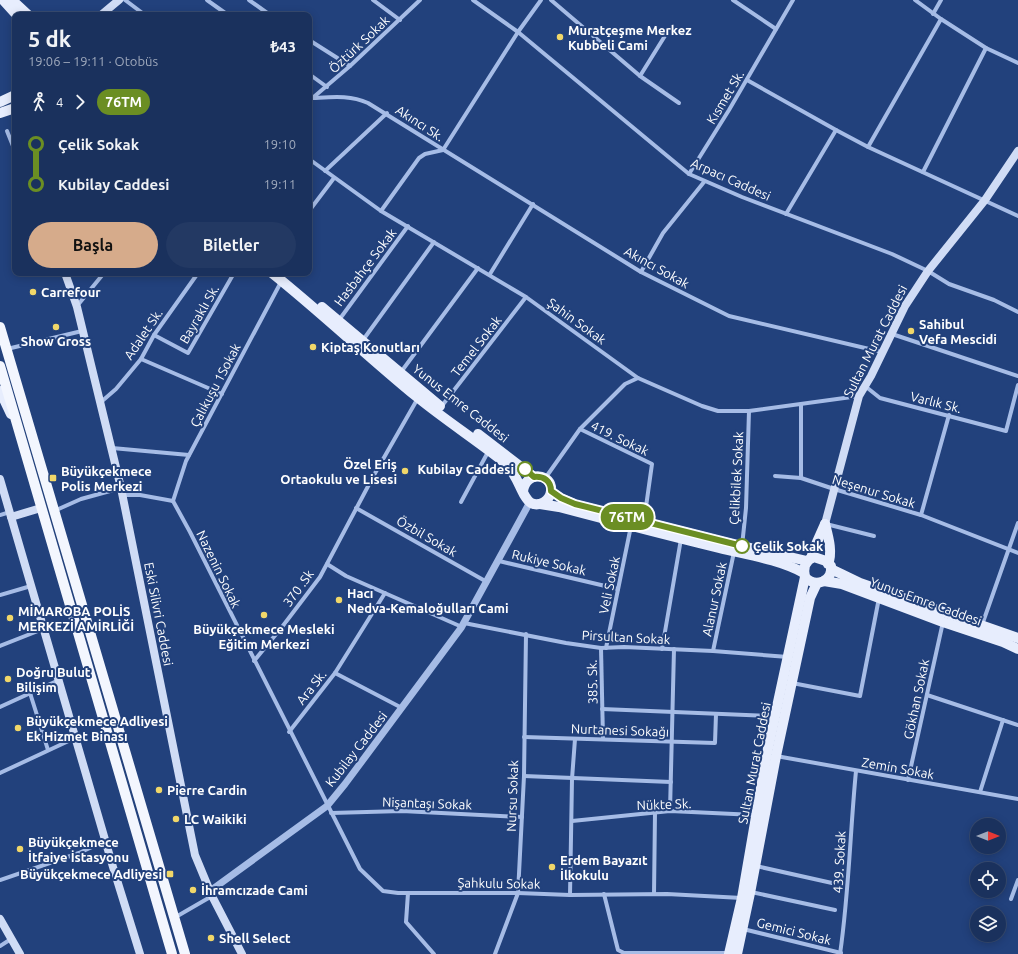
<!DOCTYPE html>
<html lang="tr">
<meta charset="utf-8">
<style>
body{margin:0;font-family:Ubuntu,sans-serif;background:#233963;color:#f1f3f6;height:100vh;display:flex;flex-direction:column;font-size:15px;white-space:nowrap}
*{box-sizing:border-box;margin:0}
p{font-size:13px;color:#9fa9bc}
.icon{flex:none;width:22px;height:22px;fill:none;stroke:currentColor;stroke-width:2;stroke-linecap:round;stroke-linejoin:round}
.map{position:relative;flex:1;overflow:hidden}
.details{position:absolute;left:12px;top:12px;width:300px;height:264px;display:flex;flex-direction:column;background:#1a315d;border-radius:8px;box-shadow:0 2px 10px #0003,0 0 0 1px #384c72}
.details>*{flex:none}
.badge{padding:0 8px;border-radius:13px;font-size:14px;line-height:26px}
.needle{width:26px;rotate:90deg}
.buttons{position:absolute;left:970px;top:818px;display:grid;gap:8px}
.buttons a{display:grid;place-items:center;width:36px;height:36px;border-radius:50%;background:#1a315d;box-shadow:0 2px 10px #0003,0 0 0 1px #384c72;font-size:20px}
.map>.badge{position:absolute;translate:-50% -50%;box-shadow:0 0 0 2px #fff}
.legs{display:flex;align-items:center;gap:6px;height:44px;padding:0 16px;font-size:13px}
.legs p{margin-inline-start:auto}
.headline{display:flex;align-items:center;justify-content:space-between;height:68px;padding:0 16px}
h1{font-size:22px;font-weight:700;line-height:30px}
.button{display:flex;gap:8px;margin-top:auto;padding:8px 16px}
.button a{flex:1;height:46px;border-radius:24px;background:#d6ab8b;color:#111;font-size:16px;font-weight:700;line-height:46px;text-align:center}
.button a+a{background:#233963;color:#f1f3f6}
ul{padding:0 16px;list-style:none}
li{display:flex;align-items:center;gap:14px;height:40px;font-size:15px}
li i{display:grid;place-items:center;width:6px;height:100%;margin:0 5px;background:currentColor}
li i::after{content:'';width:10px;height:10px;margin:-5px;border:3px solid;border-radius:50%;background:#1a315d}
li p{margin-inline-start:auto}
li:first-child i{background:linear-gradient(#0000 50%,currentColor 0)}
li:last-child i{background:linear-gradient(currentColor 50%,#0000 0)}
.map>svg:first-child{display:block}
</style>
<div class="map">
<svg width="1018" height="954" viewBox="0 0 1018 954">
<rect width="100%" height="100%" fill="#22417c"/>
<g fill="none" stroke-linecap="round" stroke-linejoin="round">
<g stroke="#a6bce6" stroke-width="4">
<polyline points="125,0 145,15"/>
<polyline points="207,0 228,15"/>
<polyline points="249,0 270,15"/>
<polyline points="373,0 400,20"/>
<polyline points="473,0 518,32 689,174 742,197 892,254 928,271 949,284 994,300 1018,312"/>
<polyline points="551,0 640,76"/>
<polyline points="733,0 776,29"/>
<polyline points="915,0 941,19"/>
<polyline points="933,14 941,0"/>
<polyline points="668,31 640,76 679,103"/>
<polyline points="309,40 350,66"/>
<polyline points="986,48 941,19 868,147 1018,216"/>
<polyline points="309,74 327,87"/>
<polyline points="747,80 836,130"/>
<path d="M313,98C333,97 350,95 368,103L641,272L729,316L882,352"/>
<polyline points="309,101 350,66 420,0"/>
<polyline points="7,131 15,151"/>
<polyline points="309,159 381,211 526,297 638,378 702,406 718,411 749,411 859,396"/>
<polyline points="325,171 387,113"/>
<polyline points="923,172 986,48 1018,63"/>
<polyline points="689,174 729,110 793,0"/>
<polyline points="309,211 334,178"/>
<polyline points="381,211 419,158 425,154 443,150 518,32 541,0"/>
<polyline points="786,214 836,130 868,147"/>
<polyline points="641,272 663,233 704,182"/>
<polyline points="490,274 533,204"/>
<polyline points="77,306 104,273"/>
<polyline points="339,320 408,226"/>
<polyline points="892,334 1018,376"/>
<polyline points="154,335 188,353 234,273"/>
<polyline points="363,340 434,242"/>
<polyline points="7,349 82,331"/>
<polyline points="141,359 222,394"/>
<polyline points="401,372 478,268"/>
<polyline points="865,386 880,398 1006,431 1018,385"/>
<polyline points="101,402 116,389 141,359 154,335 198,273"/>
<polyline points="801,405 801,478 834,489 921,515 1018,553"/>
<polyline points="441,407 526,297"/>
<polyline points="580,429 652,464 644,521"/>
<polyline points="112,448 189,455"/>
<polyline points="775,476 801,478"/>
<polyline points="546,477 580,429 625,384 638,378"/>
<polyline points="123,495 140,495 173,501"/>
<polyline points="173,501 190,532 360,869 383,891 398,893 518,893 570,895 667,894 742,898"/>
<polyline points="173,501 186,461 281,282"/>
<polyline points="461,502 488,452"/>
<polyline points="356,508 487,582"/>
<polyline points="54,511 81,499 121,488"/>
<polyline points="0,515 10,512"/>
<polyline points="921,515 949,415"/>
<polyline points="826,524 874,536"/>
<polyline points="742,546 746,508 749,411"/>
<polyline points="499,561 618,589"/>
<polyline points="327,564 346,576 462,627"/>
<polyline points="0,595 31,586"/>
<polyline points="464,623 566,643 601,648 624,647 713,651 788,657"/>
<polyline points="982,625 1018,523"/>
<polyline points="0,646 43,629"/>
<polyline points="601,648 603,739"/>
<polyline points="606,648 631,526"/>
<polyline points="662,649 681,539"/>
<polyline points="713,651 734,552"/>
<polyline points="254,661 282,627 320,577 374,475 418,398"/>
<polyline points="335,673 402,708"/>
<polyline points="792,683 860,696 879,598"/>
<polyline points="30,693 48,750"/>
<polyline points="927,695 1018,725"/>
<polyline points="0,707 59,680"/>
<polyline points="602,709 773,716"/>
<polyline points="289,732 335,673 385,593"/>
<polyline points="524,737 715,743 716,714"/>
<polyline points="776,756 1018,799"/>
<polyline points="0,773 75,738"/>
<polyline points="524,776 671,782"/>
<polyline points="908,780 943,622"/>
<polyline points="980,792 1003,720"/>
<polyline points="670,811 674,649"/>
<polyline points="331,813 402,811 522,817"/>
<polyline points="572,821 670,811 755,815"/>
<polyline points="756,866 832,883"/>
<polyline points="0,880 79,853 105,841"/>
<polyline points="751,892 835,910"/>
<polyline points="408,893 406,922 434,954"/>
<polyline points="604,894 618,950 624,953 729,953"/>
<polyline points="654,894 655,813"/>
<polyline points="570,895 572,779 575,739"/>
<polyline points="1011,899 1018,880"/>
<polyline points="174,918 212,896"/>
<polyline points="743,929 841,953"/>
<polyline points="0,946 11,939"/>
<polyline points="495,954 518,893 524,776 526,634"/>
<path d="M840,954C849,893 850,832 856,771"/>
</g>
<polyline stroke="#a6bce6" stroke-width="7" points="210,891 327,806 345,784 461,628 530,502"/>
<g stroke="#d0dcf5" stroke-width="8">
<polyline points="101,15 119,0"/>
<polyline points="65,273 77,307 121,488 195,855 212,896 242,954"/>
<polyline points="0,479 113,867 140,954"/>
<polyline points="11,517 41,508"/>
<polyline points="825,524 859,396 871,376 905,306 928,271 985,200 1018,151"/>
<polyline points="0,919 20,954"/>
</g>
<g stroke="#e7edfd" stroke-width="10">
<polyline points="3,0 15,13"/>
<polyline points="12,0 28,15"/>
<polyline points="0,102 15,95"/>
<polyline points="0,113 15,108"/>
<path d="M272,273C322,313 368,357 417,397C444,419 473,438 500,459C505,463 511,469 514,475C519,482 524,499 531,503C539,507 550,501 551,491C553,473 526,470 523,491"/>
<polyline points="322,307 440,406"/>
<polyline points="0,391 11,414"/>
<polyline points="478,434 534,477"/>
<polyline points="551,491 561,498 575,504 742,546 807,561"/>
<path d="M540,504L559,507C612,521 666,535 719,548C748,555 778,559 804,573"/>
<path d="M825,524C828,536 833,552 828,564"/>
<path d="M814,557L826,561L831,566C833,582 815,588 805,577C803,568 805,560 814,557Z"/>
<polyline points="811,558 817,542 825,524"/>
<polyline points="831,569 860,583 1018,638"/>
<polyline points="824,581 842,584 943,622 1003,642 1018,649"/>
<polyline points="729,954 742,898 767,753 805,577"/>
<polyline points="737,954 750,893 776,756 810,598 817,583"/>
</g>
<g stroke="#f3f6fe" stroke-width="10">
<polyline points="0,327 185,954"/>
<polyline points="0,366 172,954"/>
</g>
</g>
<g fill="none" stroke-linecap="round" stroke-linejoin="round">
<defs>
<path id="line-1" d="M525,469L534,477C544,476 551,481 551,491L561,498L575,504L742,546"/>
</defs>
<use href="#line-1" stroke="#fff" stroke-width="9"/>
<use href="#line-1" stroke="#6b8e23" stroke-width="6"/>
</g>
<g fill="#f1d769" stroke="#22417c" stroke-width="1.5">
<circle cx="560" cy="37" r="4"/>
<circle cx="33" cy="292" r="4"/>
<circle cx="56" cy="327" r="4"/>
<circle cx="911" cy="331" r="4"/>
<circle cx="313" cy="347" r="4"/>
<circle cx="405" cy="471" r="4"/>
<rect x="49" y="474" width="8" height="8" rx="2"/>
<circle cx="339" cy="600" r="4"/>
<circle cx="264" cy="615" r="4"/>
<circle cx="10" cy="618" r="4"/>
<circle cx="8" cy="679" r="4"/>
<circle cx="18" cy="728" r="4"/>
<circle cx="159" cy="790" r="4"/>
<circle cx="176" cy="819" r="4"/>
<circle cx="20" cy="849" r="4"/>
<circle cx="552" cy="867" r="4"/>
<rect x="166" y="870" width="8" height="8" rx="2"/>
<circle cx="193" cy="890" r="4"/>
<circle cx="211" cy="938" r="4"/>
</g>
<g fill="#fff" stroke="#6b8e23" stroke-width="2">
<circle cx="525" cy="469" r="7"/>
<circle cx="742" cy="546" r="7"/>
</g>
<g text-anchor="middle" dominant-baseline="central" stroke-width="4" stroke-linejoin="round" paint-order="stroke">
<g font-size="13" font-weight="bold" fill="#fff" stroke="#22417c" text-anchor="start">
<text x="568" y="30">Muratçeşme Merkez<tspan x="568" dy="15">Kubbeli Cami</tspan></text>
<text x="41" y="292">Carrefour</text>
<text x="919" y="324">Sahibul<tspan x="919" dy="15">Vefa Mescidi</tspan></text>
<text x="56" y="341" text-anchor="middle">Show Gross</text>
<text x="321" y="347">Kiptaş Konutları</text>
<text x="397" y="464" text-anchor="end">Özel Eriş<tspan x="397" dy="15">Ortaokulu ve Lisesi</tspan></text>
<text x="61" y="471">Büyükçekmece<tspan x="61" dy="15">Polis Merkezi</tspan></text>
<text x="347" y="593">Hacı<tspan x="347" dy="15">Nedva-Kemaloğulları Cami</tspan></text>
<text x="18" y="611">MİMAROBA POLİS<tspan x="18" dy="15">MERKEZİ AMİRLİĞİ</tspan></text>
<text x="264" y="629" text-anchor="middle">Büyükçekmece Mesleki<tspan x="264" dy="15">Eğitim Merkezi</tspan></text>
<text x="16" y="672">Doğru Bulut<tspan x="16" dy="15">Bilişim</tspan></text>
<text x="26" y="721">Büyükçekmece Adliyesi<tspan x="26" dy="15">Ek Hizmet Binası</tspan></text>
<text x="167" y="790">Pierre Cardin</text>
<text x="184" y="819">LC Waikiki</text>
<text x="28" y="842">Büyükçekmece<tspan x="28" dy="15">İtfaiye İstasyonu</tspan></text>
<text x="560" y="860">Erdem Bayazıt<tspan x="560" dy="15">İlkokulu</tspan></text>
<text x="162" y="874" text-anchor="end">Büyükçekmece Adliyesi</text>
<text x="201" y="890">İhramcızade Cami</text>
<text x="219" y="938">Shell Select</text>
</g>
<g font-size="13" fill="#fff" stroke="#22417c">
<text transform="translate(359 44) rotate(-43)">Öztürk Sokak</text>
<text transform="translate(725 97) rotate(-59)">Kısmet Sk.</text>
<text transform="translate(420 123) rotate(33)">Akıncı Sk.</text>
<text transform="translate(731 179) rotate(24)">Arpacı Caddesi</text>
<text transform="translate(365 267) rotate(-53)">Hasbahçe Sokak</text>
<text transform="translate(657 267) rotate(29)">Akıncı Sokak</text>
<text transform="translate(199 314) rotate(-60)">Bayraklı Sk.</text>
<text transform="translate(577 321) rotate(36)">Şahin Sokak</text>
<text transform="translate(143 334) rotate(-56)">Adalet Sk.</text>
<text transform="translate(875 341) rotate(-63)">Sultan Murat Caddesi</text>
<text transform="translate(476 346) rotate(-52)">Temel Sokak</text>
<text transform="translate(215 385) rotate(-62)">Çalıkuşu 1Sokak</text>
<text transform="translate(936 402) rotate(14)">Varlık Sk.</text>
<text transform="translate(461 403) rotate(38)">Yunus Emre Caddesi</text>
<text transform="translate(620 438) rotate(26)">419. Sokak</text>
<text transform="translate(736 478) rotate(-87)">Çelikbilek Sokak</text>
<text transform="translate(874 491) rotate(17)">Neşenur Sokak</text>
<text transform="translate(427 536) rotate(30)">Özbil Sokak</text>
<text transform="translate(549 562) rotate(13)">Rukiye Sokak</text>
<text transform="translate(219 569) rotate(64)">Nazenin Sokak</text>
<text transform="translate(609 585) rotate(-78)">Veli Sokak</text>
<text transform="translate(298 588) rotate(-54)">370 .Sk</text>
<text transform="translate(714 599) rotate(-78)">Alanur Sokak</text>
<text transform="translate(926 601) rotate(20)">Yunus Emre Caddesi</text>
<text transform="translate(159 614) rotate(79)">Eski Silivri Caddesi</text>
<text transform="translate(626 637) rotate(3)">Pirsultan Sokak</text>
<text transform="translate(592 682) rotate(-91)">385. Sk.</text>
<text transform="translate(311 687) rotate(-52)">Ara Sk.</text>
<text transform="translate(916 699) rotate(-78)">Gökhan Sokak</text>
<text transform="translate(620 730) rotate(2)">Nurtanesi Sokağı</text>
<text transform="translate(356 749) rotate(-52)">Kubilay Caddesi</text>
<text transform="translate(754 763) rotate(-79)">Sultan Murat Caddesi</text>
<text transform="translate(898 768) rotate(10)">Zemin Sokak</text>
<text transform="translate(512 796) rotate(-88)">Nursu Sokak</text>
<text transform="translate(427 803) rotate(2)">Nişantaşı Sokak</text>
<text transform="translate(664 804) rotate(-2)">Nükte Sk.</text>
<text transform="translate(839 862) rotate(-87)">439. Sokak</text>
<text transform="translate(499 883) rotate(1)">Şahkulu Sokak</text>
<text transform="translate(794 931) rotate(14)">Gemici Sokak</text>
</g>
<g font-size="13" font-weight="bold" fill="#fff" stroke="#22417c" text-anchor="end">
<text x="514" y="469">Kubilay Caddesi</text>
<text x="753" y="546" text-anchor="start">Çelik Sokak</text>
</g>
</g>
</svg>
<div class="buttons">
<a><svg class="needle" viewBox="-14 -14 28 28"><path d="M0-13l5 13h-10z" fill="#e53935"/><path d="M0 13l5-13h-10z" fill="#9fa9bc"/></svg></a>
<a><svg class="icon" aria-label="locate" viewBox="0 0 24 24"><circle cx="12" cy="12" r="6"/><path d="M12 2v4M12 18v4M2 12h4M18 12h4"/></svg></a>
<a><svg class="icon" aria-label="layers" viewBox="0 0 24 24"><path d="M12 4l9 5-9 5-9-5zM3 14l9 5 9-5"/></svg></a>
</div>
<b class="badge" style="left:627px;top:517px;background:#6b8e23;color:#fff">76TM</b>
<section class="details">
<div class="headline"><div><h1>5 dk</h1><p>19:06 – 19:11 · Otobüs</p></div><b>₺43</b></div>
<div class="legs"><svg class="icon" aria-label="walk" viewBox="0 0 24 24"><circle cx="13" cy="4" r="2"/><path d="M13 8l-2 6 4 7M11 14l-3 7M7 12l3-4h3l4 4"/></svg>4<svg class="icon" aria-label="forward" viewBox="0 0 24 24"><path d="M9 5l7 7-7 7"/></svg><b class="badge" style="background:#6b8e23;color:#fff">76TM</b></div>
<ul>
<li><i style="color:#6b8e23"></i><b>Çelik Sokak</b><p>19:10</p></li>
<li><i style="color:#6b8e23"></i><b>Kubilay Caddesi</b><p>19:11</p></li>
</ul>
<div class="button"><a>Başla</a><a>Biletler</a></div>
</section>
</div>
